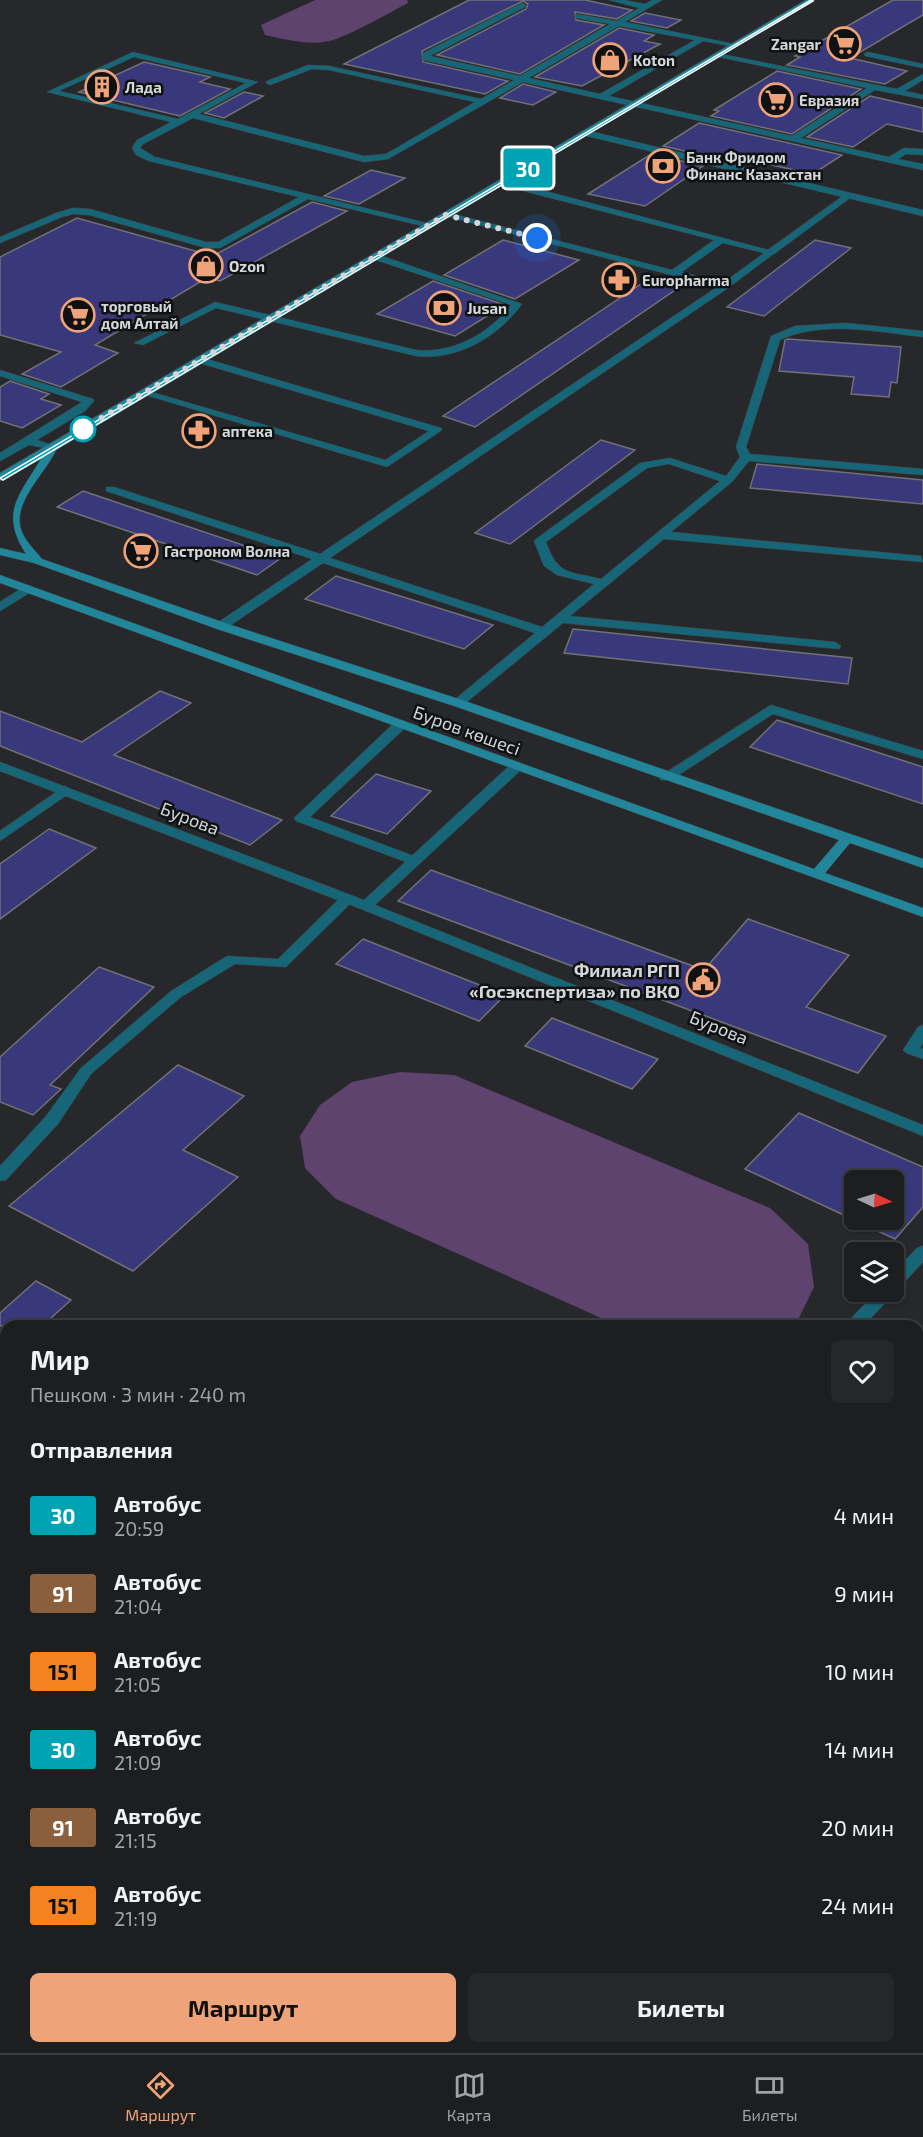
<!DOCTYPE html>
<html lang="ru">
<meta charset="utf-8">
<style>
body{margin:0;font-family:"Exo 2",sans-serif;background:#252729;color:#f1f3f6;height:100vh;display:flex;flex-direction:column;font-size:22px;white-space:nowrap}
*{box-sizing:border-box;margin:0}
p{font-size:20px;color:#a0a2a5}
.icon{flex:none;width:33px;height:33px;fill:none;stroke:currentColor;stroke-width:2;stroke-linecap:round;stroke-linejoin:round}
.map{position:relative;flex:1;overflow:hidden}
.details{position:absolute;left:0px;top:1320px;width:924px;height:734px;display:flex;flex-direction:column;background:#1c1e20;border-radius:18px 18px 0 0;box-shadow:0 2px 4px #0004,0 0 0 2px #3a3c3e}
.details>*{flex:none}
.badge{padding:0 12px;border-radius:4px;font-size:21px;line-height:39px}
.needle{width:39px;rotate:94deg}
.buttons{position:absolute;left:844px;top:1170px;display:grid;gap:12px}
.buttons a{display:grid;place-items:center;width:60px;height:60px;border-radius:9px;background:#1c1e20;box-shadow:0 2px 4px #0004,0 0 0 2px #3a3c3e;font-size:30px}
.you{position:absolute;width:30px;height:30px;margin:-15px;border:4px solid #fff;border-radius:50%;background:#1a73e8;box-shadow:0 0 0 9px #1a73e833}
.map>.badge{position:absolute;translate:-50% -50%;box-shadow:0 0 0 3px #fff}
h2{padding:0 30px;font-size:22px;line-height:54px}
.round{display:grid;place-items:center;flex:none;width:63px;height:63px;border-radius:9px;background:#252729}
.summary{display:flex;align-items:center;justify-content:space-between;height:102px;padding:0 30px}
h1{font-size:28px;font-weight:700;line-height:45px}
.button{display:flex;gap:12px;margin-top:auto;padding:12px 30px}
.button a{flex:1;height:69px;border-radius:9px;background:#efa378;color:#111;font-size:24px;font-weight:700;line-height:69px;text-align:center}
.button a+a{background:#252729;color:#f1f3f6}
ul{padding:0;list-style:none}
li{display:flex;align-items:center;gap:18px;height:78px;padding:0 30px}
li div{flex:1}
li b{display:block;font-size:22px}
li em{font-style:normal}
li .badge{min-width:66px;font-weight:700;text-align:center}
.dock{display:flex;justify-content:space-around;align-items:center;height:84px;border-top:2px solid #3a3c3e;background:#1c1e20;font-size:16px;color:#a0a2a5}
.dock a{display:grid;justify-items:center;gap:3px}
.dock .active{color:#efa378}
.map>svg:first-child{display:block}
</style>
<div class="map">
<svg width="923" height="2053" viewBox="0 0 923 2053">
<rect width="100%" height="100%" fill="#26282b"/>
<g fill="#5f436f">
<path d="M315,0H407L408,3C385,15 360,30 336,39C314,47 287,40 265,35L261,25Z"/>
<polygon points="400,1072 454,1075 770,1208 808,1244 814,1287 795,1326 619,1326 336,1199 305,1168 300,1136 320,1105 352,1082"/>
</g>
<g fill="#39387b" stroke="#717175" stroke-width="1.5" fill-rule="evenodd">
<polygon points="469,0 585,0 632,10 617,19 575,12 576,20 604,25 520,74 437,55 526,9 528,4 523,1 422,51 423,62 508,81 485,94 344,64"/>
<polygon points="893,0 923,0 923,15 850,58 907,71 885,84 787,65 800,57 795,56"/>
<polygon points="645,13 681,20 667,28 631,21"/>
<polygon points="619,28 654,35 644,41 660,44 582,86 535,77"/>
<polygon points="144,62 210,77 200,82 230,89 180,116 79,92"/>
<polygon points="777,71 861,89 792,134 711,116 719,111 714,110"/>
<polygon points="523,84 556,92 533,105 500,98"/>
<polygon points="244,92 263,96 224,118 205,113"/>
<polygon points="870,96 923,108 923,132 887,124 853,147 807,137"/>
<polygon points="699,123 842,155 813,174 721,154 714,158 663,146"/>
<polygon points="651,154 703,166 645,206 588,194"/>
<polygon points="371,170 405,178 359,204 324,196"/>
<polygon points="312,202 347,211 220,281 208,277 95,345 118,353 61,387 22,374 61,352 0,335 0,257 77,218 213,256"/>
<polygon points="503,240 579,260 515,299 444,275"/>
<polygon points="815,240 851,248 764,316 727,307"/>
<polygon points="650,278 681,286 475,427 443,416"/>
<polygon points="433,281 505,305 455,336 377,314"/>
<polygon points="788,339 901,347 897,383 891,382 889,397 851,394 854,377 779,371 785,340"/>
<polygon points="10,381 49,394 41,399 61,405 22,428 0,421 0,387"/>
<polygon points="601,440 635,450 510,544 475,533"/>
<polygon points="757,464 923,480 923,504 750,488"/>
<polygon points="83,491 281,558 257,575 57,507"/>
<polygon points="336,576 493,625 464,649 305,599"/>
<polygon points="573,629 852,658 848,684 564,653"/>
<polygon points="160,691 191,703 114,755 282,820 250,845 0,746 0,711 82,742"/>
<polygon points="777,720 923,767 923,804 750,747"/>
<polygon points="376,774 431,791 387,834 331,816"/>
<polygon points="49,829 96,848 0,919 0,864"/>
<polygon points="431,870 704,970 748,919 849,955 806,1007 886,1036 858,1073 398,901"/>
<polygon points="363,939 505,995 479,1021 336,964"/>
<polygon points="99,967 154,987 50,1085 61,1089 33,1115 0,1102 0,1057"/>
<polygon points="552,1018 658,1059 632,1089 525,1046"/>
<polygon points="178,1065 244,1096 183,1150 238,1177 133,1271 9,1206"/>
<path d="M799,1113L923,1167V1207L895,1239L745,1169ZM855,1180H894V1220H855Z"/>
<polygon points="36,1281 71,1300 42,1326 0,1326 0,1313"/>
</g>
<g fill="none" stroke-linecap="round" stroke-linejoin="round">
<defs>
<g id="service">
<path d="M609,0H624L645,4L652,0H662L625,22L739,45L735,47L703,41L609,96L792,136L867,88L719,57L715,55L716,53L897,89L923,74V80L905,91L923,95V99L875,90L801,138L889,157L904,148L923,149V155L906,154L898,159L923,164V170L523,82L388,159L364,162L193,118L143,144L140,148L155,157L431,224V228L308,199L220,248H206L89,215L73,214L62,217L0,243V237L56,213L73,208L90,209L206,242H218L299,197L149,161L136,155L132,148L137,140L171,122L47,92L133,52L258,82L199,114L364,156L386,154L475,102L329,70L312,69L270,85L266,83L267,81L308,65L329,66L481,99L514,80L423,60V53L522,3L526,5L525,7L430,56L520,76L610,24L576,18V14L617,21L639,8ZM619,26L695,40L600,94L529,78ZM134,57L246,83L178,119L59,91Z"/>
<polygon points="868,52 923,64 923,68 865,56 864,54"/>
<polygon points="585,130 923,210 923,216 582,135 582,131"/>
<path d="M503,180L776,252L728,288L330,558L542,627L594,584L557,575L544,566L534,541L536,539L640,463L670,458L726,476L740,457L736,447L771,336L795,326L846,323L923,331V337C877,332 823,320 780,340L746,447L750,454L923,469V475L749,461L732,482L671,532L921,556L923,562L664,539L570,616L835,642L841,646L839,649L563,623L462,706L458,707L452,703L454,700L535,633L323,563L225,629H217V623L312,559L106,491V487H114L320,554L717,287L441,215L446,212L672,270L714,240L500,185V181ZM723,243L764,253L723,283L682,272ZM669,464L720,481L601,579C569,571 558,576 546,542L647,468Z"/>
<path d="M376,254L522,304C498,337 457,361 416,356L216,308L143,345L134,343L215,302L416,350C452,354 489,334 511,305L373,259V255Z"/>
<polygon points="200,357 441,428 442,430 387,467 139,393 148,391 385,460 429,431 196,362 195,360"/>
<polygon points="0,370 93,399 94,401 85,411 37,440 55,446 55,450 29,445 0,461 0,453 82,402 0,376"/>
<polygon points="771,705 923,751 923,759 773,714 671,780 661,780 659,777"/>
<polygon points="400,721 405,722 406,725 405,728 310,817 419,858 421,861 414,865 296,821 294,818 395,722"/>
<polygon points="65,786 72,790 70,793 0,841 0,831"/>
<polygon points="347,895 354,899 352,902 286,967 235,964 181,997 91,1074 58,1124 6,1180 0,1181 0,1166 46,1116 81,1068 171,991 227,956 278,959 342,896"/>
<polygon points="923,1025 923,1043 920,1048 923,1049 923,1059 906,1053 903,1050 918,1027"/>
<polygon points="923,1246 923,1262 900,1287 894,1289 894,1272 917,1248"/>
<polygon points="894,1291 894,1292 892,1296 863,1326 844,1326 876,1292"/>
<polygon points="918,1404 923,1406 923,1420 918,1418"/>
<polygon points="918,1642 923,1644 923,1661 918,1659"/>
<polygon points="5,1833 6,1851 0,1853 0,1835"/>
<polygon points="0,2025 6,2027 6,2048 34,2048 36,2053 8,2053 0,2048"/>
<polygon points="918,2027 923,2029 923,2050 915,2048 918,2048"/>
</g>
<g id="minor">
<polygon points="847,193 852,196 850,198 774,254 768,254 768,250"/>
<polygon points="27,585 31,586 31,592 0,611 0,602"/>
<polygon points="0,762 364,900 511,764 521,764 523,767 521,770 375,905 923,1125 923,1136 361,909 0,771"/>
</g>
<path id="secondary" d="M806,0H815L56,450C46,473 10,504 22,532C26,542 35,550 42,559L225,623L462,700L923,859V868L850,843L825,873L923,908V917L0,583V575L814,869L839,840L454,706L217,629L34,563L0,555V548L26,554C0,513 18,497 41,459L0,481V473Z"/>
</defs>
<use href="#service" stroke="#424447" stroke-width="1"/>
<use href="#minor" stroke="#424447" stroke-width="1"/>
<use href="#secondary" stroke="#424447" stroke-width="1"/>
<use href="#service" fill="#176677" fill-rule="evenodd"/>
<use href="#minor" fill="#176677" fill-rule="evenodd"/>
<use href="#secondary" fill="#22869b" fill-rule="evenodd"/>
</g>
<polygon fill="#00a3b4" stroke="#fff" stroke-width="1.5" points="811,0 813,1 3,480 0,478"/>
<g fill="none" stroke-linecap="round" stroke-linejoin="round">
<polyline stroke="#d5d6d8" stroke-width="6" stroke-dasharray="0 10.8" points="83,429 446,215 537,238"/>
</g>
<defs>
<symbol id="supermarket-ring" viewBox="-11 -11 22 22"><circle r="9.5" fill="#101112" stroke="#efa378" stroke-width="1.5"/><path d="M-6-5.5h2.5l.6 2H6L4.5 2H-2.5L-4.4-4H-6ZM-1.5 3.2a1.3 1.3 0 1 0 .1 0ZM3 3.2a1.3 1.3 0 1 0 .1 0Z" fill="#efa378"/></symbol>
<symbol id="shop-ring" viewBox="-11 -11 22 22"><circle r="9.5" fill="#101112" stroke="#efa378" stroke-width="1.5"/><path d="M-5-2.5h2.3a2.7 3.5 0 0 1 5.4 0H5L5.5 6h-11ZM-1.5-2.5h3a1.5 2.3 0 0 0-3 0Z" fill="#efa378"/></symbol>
<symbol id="building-ring" viewBox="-11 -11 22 22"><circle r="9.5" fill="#101112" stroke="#efa378" stroke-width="1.5"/><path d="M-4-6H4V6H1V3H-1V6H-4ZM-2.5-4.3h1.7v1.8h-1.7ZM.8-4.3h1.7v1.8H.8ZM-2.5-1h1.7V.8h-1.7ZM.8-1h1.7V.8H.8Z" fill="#efa378"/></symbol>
<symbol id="bank-ring" viewBox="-11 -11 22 22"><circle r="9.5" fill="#101112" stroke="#efa378" stroke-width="1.5"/><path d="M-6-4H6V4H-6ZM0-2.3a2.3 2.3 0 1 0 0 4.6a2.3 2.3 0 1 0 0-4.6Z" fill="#efa378"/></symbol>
<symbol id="pharmacy-ring" viewBox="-11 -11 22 22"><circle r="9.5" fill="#101112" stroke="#efa378" stroke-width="1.5"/><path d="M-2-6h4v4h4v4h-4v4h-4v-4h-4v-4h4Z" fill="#efa378"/></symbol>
<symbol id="civic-ring" viewBox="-11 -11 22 22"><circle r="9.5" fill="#101112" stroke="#efa378" stroke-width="1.5"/><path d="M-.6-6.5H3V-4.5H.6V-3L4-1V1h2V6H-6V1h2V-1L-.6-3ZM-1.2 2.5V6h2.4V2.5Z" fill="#efa378"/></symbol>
</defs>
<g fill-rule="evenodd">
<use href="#supermarket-ring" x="825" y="25" width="38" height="38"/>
<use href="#shop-ring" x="591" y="41" width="38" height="38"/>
<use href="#building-ring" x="83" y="68" width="38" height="38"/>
<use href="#supermarket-ring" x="757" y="81" width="38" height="38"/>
<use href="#bank-ring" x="644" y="147" width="38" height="38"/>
<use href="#shop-ring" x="187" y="247" width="38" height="38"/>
<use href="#pharmacy-ring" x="600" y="261" width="38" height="38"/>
<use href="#bank-ring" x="425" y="289" width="38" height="38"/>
<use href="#supermarket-ring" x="59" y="296" width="38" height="38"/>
<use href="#pharmacy-ring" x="180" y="412" width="38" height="38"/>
<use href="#supermarket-ring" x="122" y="532" width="38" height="38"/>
<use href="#civic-ring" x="684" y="961" width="38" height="38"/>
</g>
<circle fill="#fff" stroke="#00a3b4" stroke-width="3" cx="83" cy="429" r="12"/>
<g text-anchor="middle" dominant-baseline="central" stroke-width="5" stroke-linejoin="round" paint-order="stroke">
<g font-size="15" font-weight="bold" fill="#d5d6d8" stroke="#101112" text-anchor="start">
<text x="821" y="44" text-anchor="end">Zangar</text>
<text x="633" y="60">Koton</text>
<text x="125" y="87">Лада</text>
<text x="799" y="100">Евразия</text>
<text x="686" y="157">Банк Фридом<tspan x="686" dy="17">Финанс Казахстан</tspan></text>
<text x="229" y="266">Ozon</text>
<text x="642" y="280">Europharma</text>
<text x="101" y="306">торговый<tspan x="101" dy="17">дом Алтай</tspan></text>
<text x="467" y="308">Jusan</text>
<text x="222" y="431">аптека</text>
<text x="164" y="551">Гастроном Волна</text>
</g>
<g font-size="18" fill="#d5d6d8" stroke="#101112">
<text transform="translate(467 730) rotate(20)">Буров көшесі</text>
<text transform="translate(190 818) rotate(21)">Бурова</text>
<text transform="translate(719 1027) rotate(22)">Бурова</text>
</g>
<g font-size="18" font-weight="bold" fill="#d5d6d8" stroke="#101112" text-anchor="end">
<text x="680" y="970">Филиал РГП<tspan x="680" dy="21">«Госэкспертиза» по ВКО</tspan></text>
</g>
</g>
</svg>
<div class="buttons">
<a><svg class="needle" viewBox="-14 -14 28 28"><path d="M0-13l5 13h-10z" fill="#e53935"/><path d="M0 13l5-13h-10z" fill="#a0a2a5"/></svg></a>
<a><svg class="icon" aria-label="layers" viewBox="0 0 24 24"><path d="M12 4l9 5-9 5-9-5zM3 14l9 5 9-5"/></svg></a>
</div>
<div class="you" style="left:537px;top:238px"></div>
<b class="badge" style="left:528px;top:168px;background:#00a3b4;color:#fff">30</b>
<section class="details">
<div class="summary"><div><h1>Мир</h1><p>Пешком · 3 мин · 240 m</p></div><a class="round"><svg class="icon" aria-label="heart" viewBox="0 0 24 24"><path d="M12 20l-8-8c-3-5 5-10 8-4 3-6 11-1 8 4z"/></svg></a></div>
<h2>Отправления</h2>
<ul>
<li><span class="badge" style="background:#00a3b4;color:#fff">30</span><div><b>Автобус</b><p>20:59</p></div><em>4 мин</em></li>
<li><span class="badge" style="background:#8b5e3c;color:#fff">91</span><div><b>Автобус</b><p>21:04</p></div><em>9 мин</em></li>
<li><span class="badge" style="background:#f58220;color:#111">151</span><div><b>Автобус</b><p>21:05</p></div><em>10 мин</em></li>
<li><span class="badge" style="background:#00a3b4;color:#fff">30</span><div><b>Автобус</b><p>21:09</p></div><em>14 мин</em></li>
<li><span class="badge" style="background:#8b5e3c;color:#fff">91</span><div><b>Автобус</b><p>21:15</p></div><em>20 мин</em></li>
<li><span class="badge" style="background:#f58220;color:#111">151</span><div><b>Автобус</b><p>21:19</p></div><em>24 мин</em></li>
</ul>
<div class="button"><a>Маршрут</a><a>Билеты</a></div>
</section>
</div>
<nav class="dock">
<a class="active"><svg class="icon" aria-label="directions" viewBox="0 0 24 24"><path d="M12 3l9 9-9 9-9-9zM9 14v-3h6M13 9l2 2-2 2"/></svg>Маршрут</a>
<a><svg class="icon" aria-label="map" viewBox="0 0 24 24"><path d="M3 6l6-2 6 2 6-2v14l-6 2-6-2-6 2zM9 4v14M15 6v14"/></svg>Карта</a>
<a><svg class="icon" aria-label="tickets" viewBox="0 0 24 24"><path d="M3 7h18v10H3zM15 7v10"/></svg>Билеты</a>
</nav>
